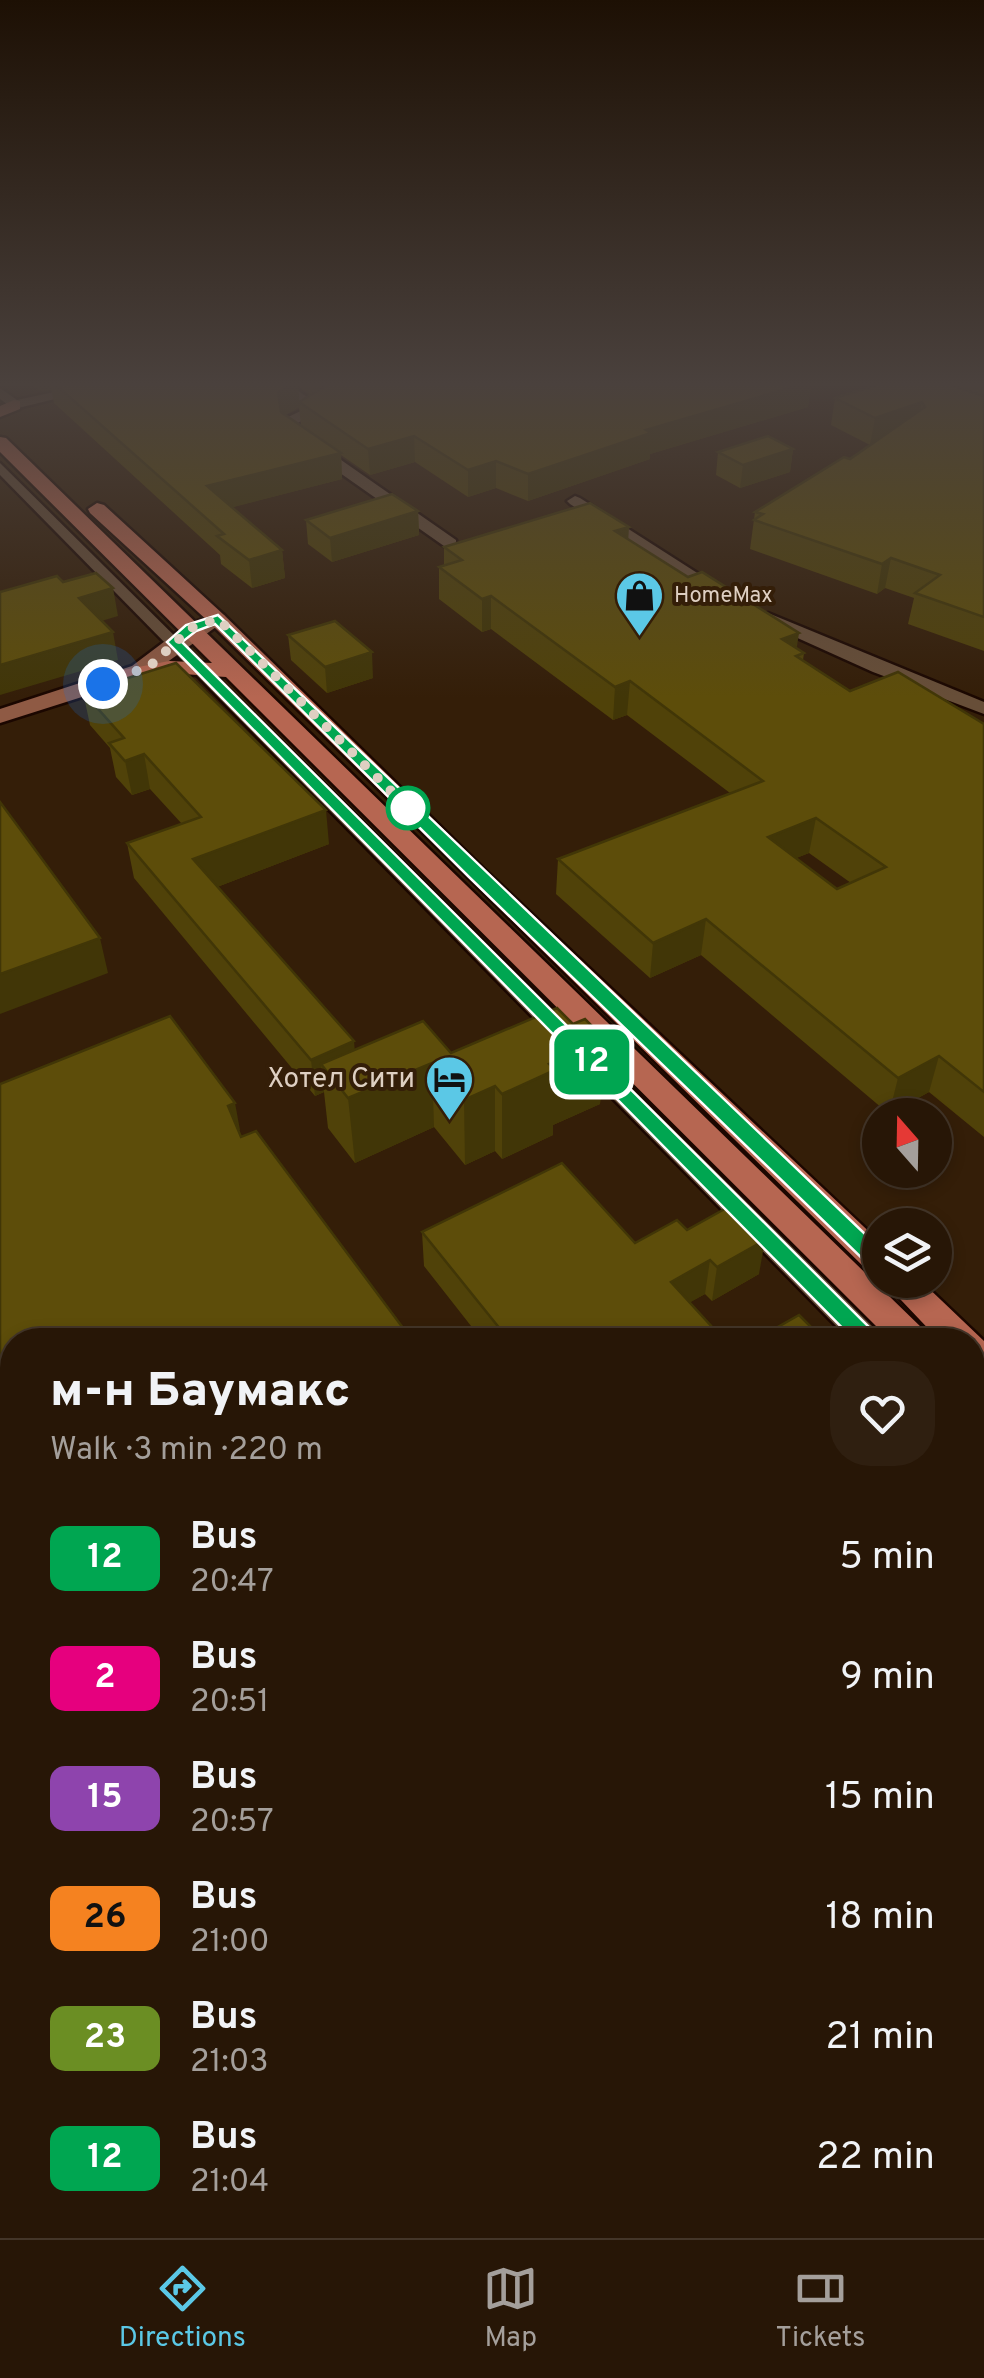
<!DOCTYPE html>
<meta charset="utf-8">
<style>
body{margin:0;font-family:Overpass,sans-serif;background:#2f1f10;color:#f1f3f6;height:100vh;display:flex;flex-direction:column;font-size:38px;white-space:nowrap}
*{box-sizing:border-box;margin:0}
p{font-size:32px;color:#a49f9b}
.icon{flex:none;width:55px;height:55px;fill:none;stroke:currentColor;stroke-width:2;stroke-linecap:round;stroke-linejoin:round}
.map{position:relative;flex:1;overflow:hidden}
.drawer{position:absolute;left:0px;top:1328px;width:985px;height:912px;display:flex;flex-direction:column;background:#271606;border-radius:40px 40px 0 0;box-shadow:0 5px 15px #0003,0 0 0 2px #433528}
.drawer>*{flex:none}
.badge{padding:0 20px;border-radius:15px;font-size:35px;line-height:65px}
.needle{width:65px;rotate:340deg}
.tools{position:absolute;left:862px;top:1098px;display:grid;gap:20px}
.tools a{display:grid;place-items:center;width:90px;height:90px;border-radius:50%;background:#271606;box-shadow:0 5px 15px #0003,0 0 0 2px #433528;font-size:50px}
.you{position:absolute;width:50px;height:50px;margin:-25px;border:8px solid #fff;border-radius:50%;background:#1a73e8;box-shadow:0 0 0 15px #1a73e833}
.map>.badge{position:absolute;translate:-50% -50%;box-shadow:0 0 0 5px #fff}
.round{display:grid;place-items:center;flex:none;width:105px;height:105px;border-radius:40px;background:#2f1f10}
.head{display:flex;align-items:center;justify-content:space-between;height:170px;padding:0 50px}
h1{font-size:48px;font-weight:800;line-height:75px}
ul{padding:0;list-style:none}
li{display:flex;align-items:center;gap:30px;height:120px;padding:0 50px}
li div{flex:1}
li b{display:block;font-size:38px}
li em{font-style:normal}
li .badge{min-width:110px;font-weight:700;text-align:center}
.tabs{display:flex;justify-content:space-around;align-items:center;height:140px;border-top:2px solid #433528;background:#271606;font-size:28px;color:#a49f9b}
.tabs a{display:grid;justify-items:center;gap:5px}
.tabs .current{color:#5bc8e6}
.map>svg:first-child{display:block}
</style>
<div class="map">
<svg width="984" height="2238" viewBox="0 0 984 2238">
<rect width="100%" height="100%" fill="#341e08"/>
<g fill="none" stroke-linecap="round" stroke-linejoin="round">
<defs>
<g id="street">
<polygon points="87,385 112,385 14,409 0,399 0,388 17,400"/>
<polygon points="274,385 290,385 324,409 296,424 298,430 456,540 456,546 444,546 286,435 284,419 307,408"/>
<polygon points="0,463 878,1332 882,1340 850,1340 0,475"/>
<polygon points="575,496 580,498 727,592 713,596 570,504 567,501"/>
<polygon points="768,613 984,702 984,714 873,672 762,622 759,618"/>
<polygon points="972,1431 984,1436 984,1469 972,1465"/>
</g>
<polygon id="secondary" points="217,613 224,615 227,619 148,676 0,723 0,709 132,666 185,626"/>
<g id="primary">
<polygon points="14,400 20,401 20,409 0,417 0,406"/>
<polygon points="0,437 6,438 924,1330 929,1340 890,1340 226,677 169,673 118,681 115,676 118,671 169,661 212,663 0,452"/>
<polygon points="97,503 104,505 224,615 484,869 880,1242 880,1275 868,1271 210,623 90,513 88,509"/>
<polygon points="882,1280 920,1280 984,1341 984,1376 972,1372 972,1340 939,1340"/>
<polygon points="972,1385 984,1389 984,1426 972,1422"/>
</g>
</defs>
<use href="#street" stroke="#1b0700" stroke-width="5"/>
<use href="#secondary" stroke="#1b0700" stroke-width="5"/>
<use href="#primary" stroke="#1b0700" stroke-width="5"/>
<use href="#street" fill="#674e38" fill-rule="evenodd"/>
<use href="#secondary" fill="#8f5a44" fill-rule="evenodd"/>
<use href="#primary" fill="#b66651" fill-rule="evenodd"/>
</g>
<g fill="#504209" fill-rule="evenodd">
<path d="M33,385H811L808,407L650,454V459L528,501L496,488L468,497L415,462L370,475L341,455L342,479L232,507L282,550L285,578L252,588L221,564L220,555L54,403L51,389L40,391ZM298,386L311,395L299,402ZM299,407L301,426L285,415Z"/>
<polygon points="877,385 984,385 984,651 908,624 914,598 885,588 877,594 750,549 755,512 850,459 870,445 831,425 835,398"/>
<polygon points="793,449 790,472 740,488 716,475 718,452"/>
<polygon points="418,511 419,535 332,562 308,544 306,520"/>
<path d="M628,539L804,653L803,660L850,691L984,724V1137L929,1092L889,1114L701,955L650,978L556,894L558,859L730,793L627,715L613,720L491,629L482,632L439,599V567L444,566V547ZM809,853L851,883L837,889L796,858Z"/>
<polygon points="288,635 373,678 327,693 291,660"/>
<polygon points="83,692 329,844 217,887 355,1050 451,1053 573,1024 605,1039 600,1104 553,1125 553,1135 502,1159 495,1151 465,1165 434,1127 355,1163 328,1128 324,1092 315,1096 134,878 127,843 182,824 150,789 132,795 116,777 110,748 90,725"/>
<polygon points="687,1230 759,1274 712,1301 705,1294 690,1302 724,1340 482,1340 424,1266 422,1232 635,1243"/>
</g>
<g fill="#413607">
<polygon points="39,385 50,385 51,389 40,391"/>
<polygon points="292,385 298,385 300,407 281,417 278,392"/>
<polygon points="800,385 811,385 808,407 650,454 650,459 528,501 528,474 646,430"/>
<polygon points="922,402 917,430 870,445 875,418"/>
<polygon points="414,436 415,462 370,475 368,449"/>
<polygon points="793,449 790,472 740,488 743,465"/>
<polygon points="341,453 342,479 211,513 207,486"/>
<polygon points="496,461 496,488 468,497 468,470"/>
<polygon points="418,511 419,535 332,562 330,538"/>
<polygon points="629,527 627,558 615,531"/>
<polygon points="282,550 285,578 252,588 249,560"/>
<polygon points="891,558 885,588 877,594 882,564"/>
<polygon points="113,588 118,616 85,626 79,598"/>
<polygon points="491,596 491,629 482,632 482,599"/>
<polygon points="113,632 118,660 0,695 0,665"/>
<polygon points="799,633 794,665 782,639"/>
<polygon points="372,652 373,678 327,693 325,667"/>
<polygon points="630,681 627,715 613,720 615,687"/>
<polygon points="144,754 150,789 132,795 125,761"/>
<polygon points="326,810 329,844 199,894 193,859"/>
<polygon points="816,818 809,853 762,872 768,837"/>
<polygon points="706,919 701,955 650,978 653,943"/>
<polygon points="100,938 108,973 0,1014 0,974"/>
<polygon points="605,1039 600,1104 553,1125 553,1135 502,1159 502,1094 549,1064"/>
<polygon points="354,1041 357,1076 321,1064 324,1092 315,1096 311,1060"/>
<polygon points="939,1056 929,1092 889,1114 898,1078"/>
<polygon points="432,1063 434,1127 355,1163 348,1098"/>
<polygon points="495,1086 495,1151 465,1165 464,1100"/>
<polygon points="235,1103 240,1130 232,1134 228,1106"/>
<polygon points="765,1240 759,1274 712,1301 717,1267"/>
<polygon points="710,1260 705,1294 666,1316 671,1282"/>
<polygon points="12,1672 12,1701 0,1708 0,1678"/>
<polygon points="984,1896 984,1908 972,1917 972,1908"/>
</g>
<g fill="#5d4d0a" stroke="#413607" stroke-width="2.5" fill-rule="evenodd">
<polygon points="56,385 292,385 278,392 281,412 341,453 207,486 282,550 249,560 217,536 224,534"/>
<polygon points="324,385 800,385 646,430 651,433 528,474 496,461 468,470 414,436 368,449 299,402 324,387"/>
<polygon points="877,385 950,385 984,396 984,617 915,593 940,575 891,558 882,564 754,520 763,514 755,512 844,457 850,459 925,407 922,402 875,418 835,398"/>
<polygon points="768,436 793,449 743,465 718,452"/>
<polygon points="392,494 418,511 330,538 306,520"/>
<path d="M590,503L629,527L615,531L688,577L702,572L799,633L782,639L804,653L796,656L850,691L898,672L984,724V1092L939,1056L898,1078L706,919L653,943L558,859L763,781L630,681L615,687L491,596L482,599L439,567L462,560L444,547ZM816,818L886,867L837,889L768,837Z"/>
<polygon points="96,573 113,588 79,598 113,632 0,665 0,592 57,576 63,582"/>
<polygon points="335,621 372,652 325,667 288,635"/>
<polygon points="176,663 326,810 193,859 354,1041 311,1060 127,843 201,817 144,754 125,761 109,743 124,738 83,692"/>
<polygon points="0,802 100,938 0,974"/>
<polygon points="557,1008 573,1024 585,1019 605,1039 549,1064 555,1070 502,1094 495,1086 464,1100 432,1063 348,1098 321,1064 423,1021 451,1053"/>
<polygon points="170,1016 235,1103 228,1106 241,1137 256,1131 412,1340 12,1340 12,1672 0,1678 0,1084"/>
<polygon points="562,1163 635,1243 677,1220 687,1230 730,1206 765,1240 717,1267 710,1260 671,1282 724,1340 509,1340 422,1232"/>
<polygon points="799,1315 824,1340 755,1340"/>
<polygon points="984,1650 984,1896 976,1903 972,1899 972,1658"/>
<polygon points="12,1770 12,2228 908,2228 897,2238 0,2238 0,1778"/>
<polygon points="972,2146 983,2160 972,2169"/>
</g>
<linearGradient id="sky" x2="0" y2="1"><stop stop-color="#1d1004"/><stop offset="0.55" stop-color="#4a413d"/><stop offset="1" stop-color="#4a413d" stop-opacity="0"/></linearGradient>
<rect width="984" height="698" fill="url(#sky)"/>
<polygon fill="#00a651" stroke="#fff" stroke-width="2.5" points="218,615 888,1256 891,1262 888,1268 872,1268 469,877 215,624 196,631 182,642 876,1334 879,1340 876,1346 860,1346 167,642 186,625"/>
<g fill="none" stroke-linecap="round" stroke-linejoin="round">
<polyline stroke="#decfc2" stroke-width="10" stroke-dasharray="0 18" points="103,684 150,666 191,628 218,619 408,808"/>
</g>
<defs>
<symbol id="shop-pin" viewBox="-11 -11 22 30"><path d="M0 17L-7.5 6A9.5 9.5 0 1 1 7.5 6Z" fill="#5bc8e6" stroke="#341e08"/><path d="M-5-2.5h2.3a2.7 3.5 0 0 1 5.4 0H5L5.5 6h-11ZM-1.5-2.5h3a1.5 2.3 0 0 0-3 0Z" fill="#111"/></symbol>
<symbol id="hotel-pin" viewBox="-11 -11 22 30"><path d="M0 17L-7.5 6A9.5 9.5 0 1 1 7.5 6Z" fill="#5bc8e6" stroke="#341e08"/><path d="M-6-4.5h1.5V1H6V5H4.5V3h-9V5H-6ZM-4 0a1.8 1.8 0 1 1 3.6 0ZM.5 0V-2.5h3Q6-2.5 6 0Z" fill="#111"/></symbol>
</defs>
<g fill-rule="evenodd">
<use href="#shop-pin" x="612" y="568" width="55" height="75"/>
<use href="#hotel-pin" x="422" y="1052" width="55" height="75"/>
</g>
<circle fill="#fff" stroke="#00a651" stroke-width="5" cx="408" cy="808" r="20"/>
<g text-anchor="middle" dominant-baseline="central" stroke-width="8" stroke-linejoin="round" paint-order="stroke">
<g font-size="22" fill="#decfc2" stroke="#341e08" text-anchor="start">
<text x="674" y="596">HomeMax</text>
</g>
<g font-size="28" fill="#decfc2" stroke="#341e08" text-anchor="end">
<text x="415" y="1080">Хотел Сити</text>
</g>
</g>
</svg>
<div class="tools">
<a><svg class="needle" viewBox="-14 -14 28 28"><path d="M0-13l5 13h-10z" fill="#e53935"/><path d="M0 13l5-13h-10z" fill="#a49f9b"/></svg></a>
<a><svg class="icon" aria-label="layers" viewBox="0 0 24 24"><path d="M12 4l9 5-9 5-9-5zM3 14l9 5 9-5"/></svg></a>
</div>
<div class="you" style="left:103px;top:684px"></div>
<b class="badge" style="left:592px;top:1062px;background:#00a651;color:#fff">12</b>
<section class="drawer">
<div class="head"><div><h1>м-н Баумакс</h1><p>Walk · 3 min · 220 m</p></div><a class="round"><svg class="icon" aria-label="heart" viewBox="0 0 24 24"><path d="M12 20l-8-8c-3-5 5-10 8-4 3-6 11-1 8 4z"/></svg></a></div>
<ul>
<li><span class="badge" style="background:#00a651;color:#fff">12</span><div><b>Bus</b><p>20:47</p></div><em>5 min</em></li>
<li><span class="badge" style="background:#e6007e;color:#fff">2</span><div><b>Bus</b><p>20:51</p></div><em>9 min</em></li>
<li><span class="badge" style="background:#8e44ad;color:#fff">15</span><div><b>Bus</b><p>20:57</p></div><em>15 min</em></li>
<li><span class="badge" style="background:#f58220;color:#111">26</span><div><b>Bus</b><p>21:00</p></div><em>18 min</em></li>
<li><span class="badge" style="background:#6b8e23;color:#fff">23</span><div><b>Bus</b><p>21:03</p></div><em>21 min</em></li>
<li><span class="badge" style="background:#00a651;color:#fff">12</span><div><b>Bus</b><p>21:04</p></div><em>22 min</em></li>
</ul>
</section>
</div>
<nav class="tabs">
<a class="current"><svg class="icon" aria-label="directions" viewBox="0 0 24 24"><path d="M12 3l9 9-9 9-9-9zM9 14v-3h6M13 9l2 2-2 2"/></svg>Directions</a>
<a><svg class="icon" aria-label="map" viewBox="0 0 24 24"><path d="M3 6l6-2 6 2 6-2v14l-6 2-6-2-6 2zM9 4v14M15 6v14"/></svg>Map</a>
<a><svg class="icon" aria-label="tickets" viewBox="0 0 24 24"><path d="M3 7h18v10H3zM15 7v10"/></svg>Tickets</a>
</nav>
